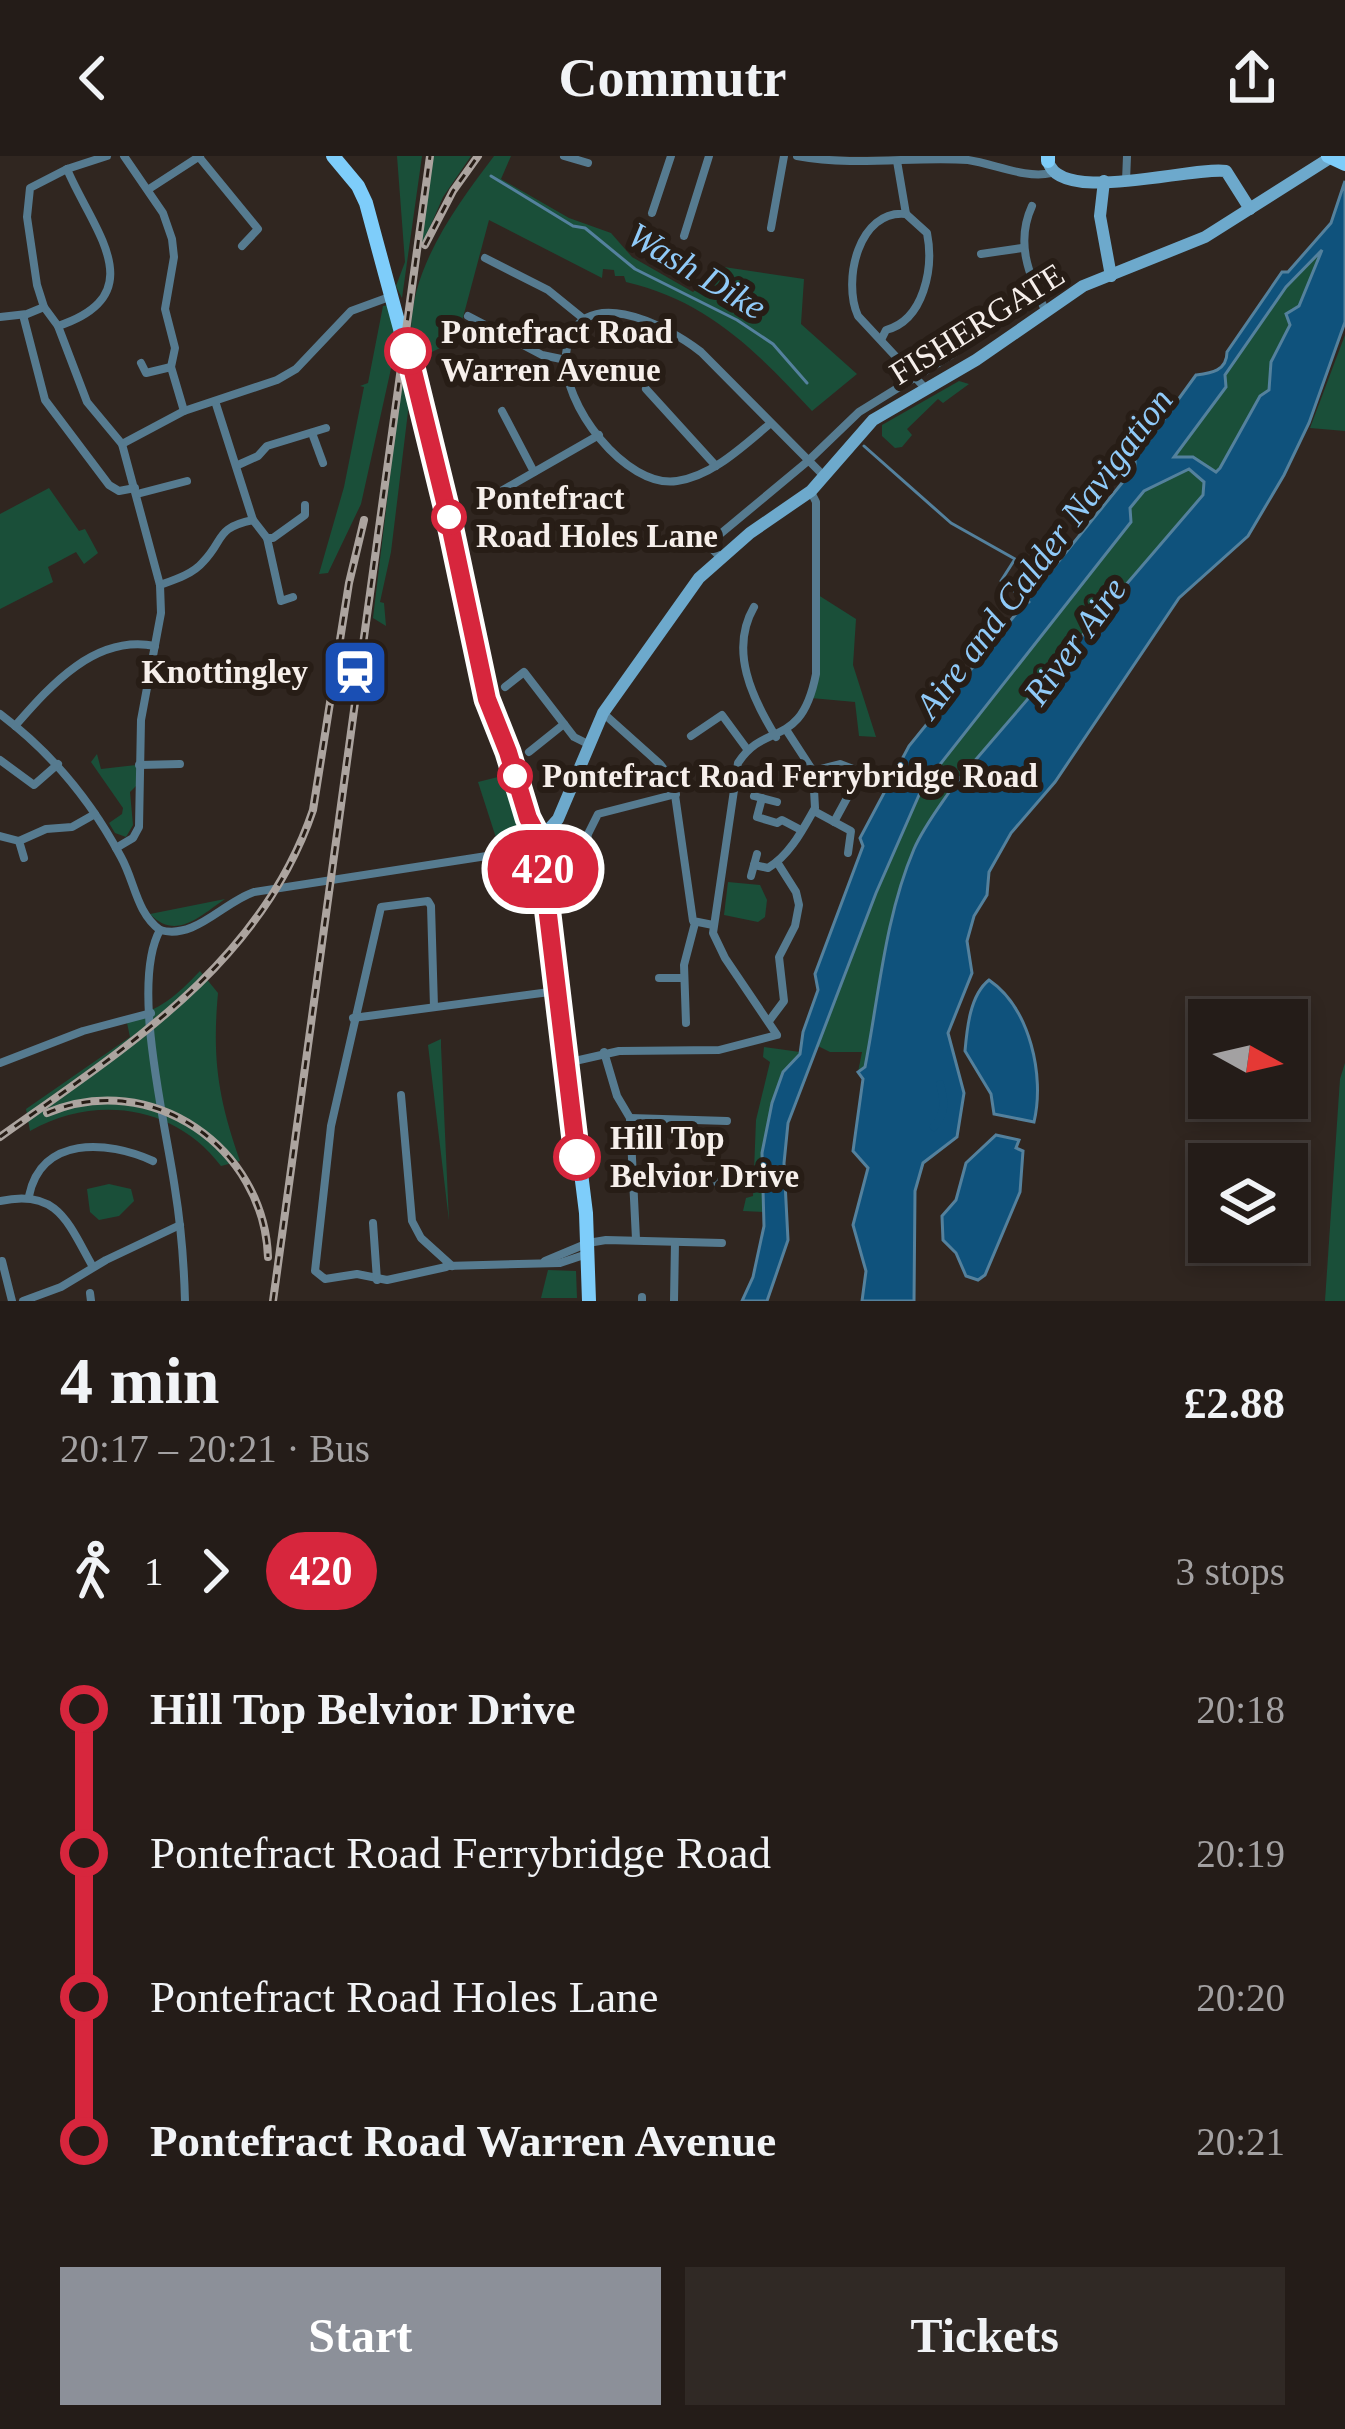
<!DOCTYPE html>
<meta charset="utf-8">
<style>
body{margin:0;font-family:"Times New Roman",serif;background:#302925;color:#f1f3f6;height:100vh;display:flex;flex-direction:column;font-size:45px;white-space:nowrap}
*{box-sizing:border-box;margin:0}
p{font-size:39px;color:#a3a1a2}
.icon{flex:none;width:66px;height:66px;fill:none;stroke:currentColor;stroke-width:2;stroke-linecap:round;stroke-linejoin:round}
.map{position:relative;height:1145px;overflow:hidden}
.drawer{display:flex;flex-direction:column;background:#241c18;flex:1}
.drawer>*{flex:none}
.badge{padding:0 24px;border-radius:39px;font-size:42px;line-height:78px}
.needle{width:78px;rotate:98deg}
.controls{position:absolute;left:1188px;top:843px;display:grid;gap:24px}
.controls a{display:grid;place-items:center;width:120px;height:120px;border-radius:0px;background:#241c18;box-shadow:0 6px 18px #0003,0 0 0 3px #413a37;font-size:60px}
.map>.badge{position:absolute;translate:-50% -50%;box-shadow:0 0 0 6px #fff}
.legs{display:flex;align-items:center;gap:18px;height:132px;padding:0 60px;font-size:39px}
.legs p{margin-inline-start:auto}
.overview{display:flex;align-items:center;justify-content:space-between;height:204px;padding:0 60px}
h1{font-size:66px;font-weight:700;line-height:90px}
.action{display:flex;gap:24px;margin-top:auto;padding:24px 60px}
.action a{flex:1;height:138px;border-radius:0px;background:#8c9099;color:#fff;font-size:48px;font-weight:700;line-height:138px;text-align:center}
.action a+a{background:#302925;color:#f1f3f6}
ul{padding:0 60px;list-style:none}
li{display:flex;align-items:center;gap:42px;height:144px;font-size:45px}
li i{display:grid;place-items:center;width:18px;height:100%;margin:0 15px;background:currentColor}
li i::after{content:'';width:30px;height:30px;margin:-15px;border:9px solid;border-radius:50%;background:#241c18}
li p{margin-inline-start:auto}
li:first-child i{background:linear-gradient(#0000 50%,currentColor 0)}
li:last-child i{background:linear-gradient(currentColor 50%,#0000 0)}
header{display:flex;justify-content:space-between;align-items:center;height:156px;padding:0 60px;background:#241c18;font-size:54px;font-weight:700}
.map>svg:first-child{display:block}
</style>
<header><svg class="icon" aria-label="back" viewBox="0 0 24 24"><path d="M15 5l-7 7 7 7"/></svg>Commutr<svg class="icon" aria-label="share" viewBox="0 0 24 24"><path d="M12 15V3M7 8l5-5 5 5M5 13v7h14v-7"/></svg></header>
<div class="map">
<svg width="1345" height="1145" viewBox="0 0 1345 1145">
<rect width="100%" height="100%" fill="#302620"/>
<g fill="#1a4f39">
<polygon points="397,0 422,0 402,142 396,130 405,106"/>
<polygon points="432,0 471,0 443,41 417,101"/>
<path d="M494,0H511L501,23L569,62L611,77L632,101L693,136L724,111L804,123L801,168L857,218L812,255C756,195 708,145 626,126L624,120H615L614,114L603,113L602,122L489,64L457,184L415,204C396,130 452,56 494,0Z"/>
<path d="M1320,93L1322,95L1299,150L1291,153C1288,186 1271,199 1269,235L1259,240L1217,316L1193,301L1174,302L1226,231L1225,219L1286,131Z"/>
<polygon points="390,149 398,181 361,348 328,417 319,418 344,331 364,231 360,230 368,227 383,150"/>
<polygon points="1345,179 1345,275 1310,272"/>
<polygon points="403,212 411,231 391,396 380,446 384,447 386,470 373,462"/>
<polygon points="959,225 969,228 943,247 938,243 907,273 912,279 902,291 895,292 882,280 882,269"/>
<path d="M1189,313L1204,326L1203,339L954,629C940,650 924,670 914,693C885,761 879,839 865,912L858,916L862,896H830L818,890L876,737L923,630L1131,366L1130,352L1144,335Z"/>
<polygon points="49,332 79,375 85,373 98,397 84,408 76,396 48,411 53,426 0,453 0,358"/>
<polygon points="815,437 856,463 853,509 876,581 859,580 855,546 811,542 816,518"/>
<polygon points="97,598 101,613 136,609 136,630 130,636 133,669 126,681 115,677 109,667 122,658 123,652 91,606"/>
<polygon points="506,619 521,675 514,685 499,691 478,626"/>
<polygon points="728,726 760,729 767,744 765,761 758,766 724,759"/>
<path d="M225,743C200,760 176,785 150,758Z"/>
<path d="M200,815L218,837C212,903 218,942 240,1005L221,1010C175,949 95,938 30,975L26,953L130,881L126,862C160,855 176,840 200,815Z"/>
<polygon points="441,883 441,890 449,1065 428,889"/>
<path d="M764,891L800,896C794,905 786,910 782,919C763,963 762,1009 764,1056L743,1055L746,1042L753,1040L756,964L770,906L763,901Z"/>
<polygon points="1345,907 1345,1145 1325,1145 1340,923"/>
<polygon points="109,1028 131,1033 134,1045 119,1060 99,1064 90,1056 87,1033"/>
<polygon points="548,1114 576,1115 577,1142 541,1142"/>
</g>
<g fill="#0f527c" stroke="#54819d" stroke-width="3" fill-rule="evenodd">
<path d="M1345,25V166L1309,267L1284,319L1248,380L1179,442L1055,626L1011,677L989,716L987,739L974,760L967,785L972,817L948,877L964,937L957,981L923,1007L915,1035L914,1145H862L866,1115L853,1069L868,1012L853,995L863,923L858,916L865,911C879,839 885,761 914,693C924,670 940,650 954,629L1203,339L1204,326L1189,313L1144,335L1130,352L1131,366L923,630L876,737L788,967L784,1007L788,1084L767,1145H742L753,1121L764,1070L762,997L772,947L783,916L800,898L803,876L818,834L815,818L863,690L860,682L909,590L1135,311V303L1196,219C1211,217 1227,215 1227,196L1282,116H1288L1331,67ZM1322,94L1299,150L1286,158L1290,169L1271,206L1269,234L1260,240L1220,312L1216,316L1193,301H1174L1226,231L1225,219L1286,131Z"/>
<path d="M989,824C1030,852 1045,920 1034,966L994,958L991,938L965,895C967,872 970,839 989,824Z"/>
<polygon points="996,979 1019,984 1016,992 1023,995 1020,1036 985,1119 978,1124 966,1120 956,1097 943,1084 942,1060 956,1044 966,1007"/>
</g>
<g fill="none" stroke-linecap="round" stroke-linejoin="round">
<g stroke="#54819d" stroke-width="3">
<polyline points="491,20 573,70 585,72 635,113 737,164 773,188 807,227"/>
<polyline points="864,290 951,367 1015,403 1001,425 1029,446"/>
</g>
<path stroke="#0f527c" stroke-width="8" d="M934,971C946,955 945,947 940,928"/>
<g stroke="#567b90" stroke-width="8">
<polyline points="107,0 67,13 30,32 27,61 37,129 44,151 58,170 87,246 122,288 160,429 161,457 141,564 139,671 133,682 116,692"/>
<polyline points="124,0 163,57 172,83 174,101 165,153 175,192 171,211 184,255"/>
<polyline points="564,0 588,7"/>
<path d="M797,0C857,11 913,0 968,4C995,8 1026,23 1051,17"/>
<polyline points="199,1 258,73 242,90"/>
<path d="M897,5L906,58C859,53 842,124 858,160L925,232"/>
<polyline points="1126,25 1127,0"/>
<polyline points="149,33 200,0"/>
<path d="M1032,50C1015,87 1029,118 1045,154"/>
<polyline points="652,57 671,0"/>
<polyline points="771,72 784,0"/>
<polyline points="684,80 709,0"/>
<polyline points="981,98 1022,92"/>
<polyline points="485,102 548,134 585,164"/>
<polyline points="23,159 45,244 109,329 119,335 135,332"/>
<polyline points="468,160 542,199 566,204"/>
<polyline points="0,161 27,158 44,151"/>
<path d="M58,170C155,138 92,73 67,13"/>
<path d="M882,182L886,174C924,164 934,112 927,77L906,58"/>
<polyline points="141,207 146,217 171,211"/>
<polyline points="646,233 716,310"/>
<polyline points="215,245 253,364"/>
<polyline points="502,255 534,316"/>
<path d="M771,267C744,289 713,320 677,325C626,333 560,247 566,198C576,122 667,169 701,196L824,320"/>
<polyline points="312,277 323,307"/>
<polyline points="122,288 184,255 277,224 296,213 351,155 392,140"/>
<polyline points="238,309 258,300 267,290 326,272"/>
<polyline points="137,338 187,325"/>
<polyline points="496,338 599,279"/>
<polyline points="267,382 281,445 293,441"/>
<polyline points="720,401 709,390 713,384 808,305 859,256 956,196 977,174 1037,137"/>
<path d="M160,429C174,424 193,418 203,406C225,383 215,372 253,364L267,382H273L305,359V349"/>
<path d="M754,451C729,494 752,542 776,581"/>
<polyline points="505,531 524,516 574,581 588,588"/>
<polyline points="603,557 660,608 673,625 693,765 713,769"/>
<path d="M0,558C52,597 90,643 121,701C135,726 136,756 160,774"/>
<path d="M15,570C50,530 95,478 155,490"/>
<polyline points="691,580 722,559 747,593"/>
<polyline points="529,596 564,568"/>
<polyline points="0,604 34,629 58,608"/>
<polyline points="139,609 180,608"/>
<polyline points="813,615 840,608 861,616"/>
<polyline points="754,640 777,646"/>
<polyline points="762,642 757,661 777,667 782,664 799,673"/>
<polyline points="814,655 851,675 848,697"/>
<polyline points="834,666 866,607"/>
<polyline points="0,680 19,685"/>
<polyline points="24,702 19,685 46,673 72,671 95,658"/>
<polyline points="572,708 595,711"/>
<path d="M754,709L768,712C790,699 803,673 815,652L813,615L787,575"/>
<polyline points="583,710 588,678 598,658 676,638"/>
<polyline points="751,720 757,698"/>
<path d="M160,774C195,784 222,747 254,736L506,697L540,683"/>
<path d="M160,774C130,828 166,969 175,1033C181,1070 184,1108 185,1145"/>
<polyline points="659,822 683,822"/>
<polyline points="434,851 431,750 428,745 381,751 331,970 315,1115 325,1123 357,1118 387,1124 446,1111"/>
<polyline points="353,862 557,835"/>
<polyline points="769,865 784,845 779,801 795,770 799,749 796,736 777,706"/>
<polyline points="686,867 684,809 695,767"/>
<polyline points="604,896 617,940 630,962 636,1083"/>
<polyline points="0,907 83,875 151,857"/>
<path d="M566,907L619,895L719,894L777,879L725,802L713,777L738,607C766,564 801,594 816,518V346L811,336"/>
<polyline points="401,939 412,1065 421,1082 452,1110"/>
<polyline points="630,962 727,965"/>
<polyline points="634,1023 728,1026"/>
<path d="M29,1040C41,980 107,984 153,1005"/>
<path d="M0,1045C58,1032 68,1067 93,1111"/>
<polyline points="373,1067 377,1124"/>
<polyline points="2,1105 12,1145"/>
<polyline points="545,1105 588,1087 606,1084 722,1087"/>
<polyline points="446,1110 560,1107 584,1099"/>
<polyline points="90,1137 91,1145"/>
<polyline points="642,1141 642,1145"/>
<polyline points="23,1145 61,1131 106,1104 180,1069"/>
<polyline points="674,1145 675,1086"/>
</g>
<g stroke="#6da9cc" stroke-width="12">
<path d="M1048,5C1059,50 1191,10 1226,15L1250,53"/>
<polyline points="1104,25 1100,60 1111,120"/>
<polyline points="540,683 558,663 603,557 699,422 750,377 811,335 873,264 976,204 1083,130 1205,81 1333,0"/>
</g>
<g stroke="#7ecdfa" stroke-width="14">
<polyline points="333,0 358,30 366,47 439,317 487,543 509,595 528,662 540,683"/>
<polyline points="1048,0 1048,5"/>
<polyline points="1328,0 1345,8"/>
<polyline points="539,679 586,1057 589,1145"/>
</g>
<defs>
<g id="rail">
<polyline points="425,89 453,35 478,0"/>
<path d="M47,957C151,913 264,991 268,1101"/>
<path d="M0,981C125,892 261,808 313,654L349,427L364,364"/>
<polyline points="273,1145 430,0"/>
</g>
</defs>
<use href="#rail" stroke="#aca49f" stroke-width="8"/>
<use href="#rail" stroke="#271d16" stroke-width="3" stroke-dasharray="9" stroke-linecap="butt"/>
</g>
<g fill="none" stroke-linecap="round" stroke-linejoin="round">
<defs>
<polyline id="line-1" points="408,195 446,350 487,543 508,596 528,662 539,683 577,1001"/>
</defs>
<use href="#line-1" stroke="#fff" stroke-width="27"/>
<use href="#line-1" stroke="#d7263d" stroke-width="18"/>
</g>
<defs>
<symbol id="station-square" viewBox="-11 -11 22 22"><rect x="-9" y="-9" width="18" height="18" rx="4" fill="#1a4fb4" stroke="#271d16"/><path d="M-3-6H3Q5-6 5-4V2Q5 4 3 4L4.5 6H3L1.5 4h-3L-3 6H-4.5L-3 4Q-5 4-5 2V-4Q-5-6-3-6ZM-3.5-4v3h7v-3ZM-3.5 1v1.5H-2V1ZM2 1v1.5H3.5V1Z" fill="#fff"/></symbol>
</defs>
<g fill-rule="evenodd">
<use href="#station-square" x="317" y="478" width="76" height="76"/>
</g>
<g fill="#fff" stroke="#d7263d" stroke-width="6">
<circle cx="408" cy="195" r="21"/>
<circle cx="449" cy="361" r="15"/>
<circle cx="515" cy="620" r="15"/>
<circle cx="577" cy="1001" r="21"/>
</g>
<g text-anchor="middle" dominant-baseline="central" stroke-width="12" stroke-linejoin="round" paint-order="stroke">
<g font-size="33" fill="#f6efeb" stroke="#271d16">
<text transform="translate(977 168) rotate(-32)">FISHERGATE</text>
</g>
<g font-size="33" font-weight="bold" fill="#f6efeb" stroke="#271d16" text-anchor="start">
<text x="441" y="176">Pontefract Road<tspan x="441" dy="38">Warren Avenue</tspan></text>
<text x="476" y="342">Pontefract<tspan x="476" dy="38">Road Holes Lane</tspan></text>
<text x="542" y="620">Pontefract Road Ferrybridge Road</text>
<text x="610" y="982">Hill Top<tspan x="610" dy="38">Belvior Drive</tspan></text>
</g>
<g font-size="33" font-weight="bold" fill="#f6efeb" stroke="#271d16" text-anchor="end">
<text x="308" y="516">Knottingley</text>
</g>
<g font-size="36" font-style="italic" fill="#90caf8" stroke="#271d16">
<text transform="translate(697 115) rotate(31)">Wash Dike</text>
<text transform="translate(1044 397) rotate(-53)">Aire and Calder Navigation</text>
<text transform="translate(1075 485) rotate(-54)">River Aire</text>
</g>
</g>
</svg>
<div class="controls">
<a><svg class="needle" viewBox="-14 -14 28 28"><path d="M0-13l5 13h-10z" fill="#e53935"/><path d="M0 13l5-13h-10z" fill="#a3a1a2"/></svg></a>
<a><svg class="icon" aria-label="layers" viewBox="0 0 24 24"><path d="M12 4l9 5-9 5-9-5zM3 14l9 5 9-5"/></svg></a>
</div>
<b class="badge" style="left:543px;top:713px;background:#d7263d;color:#fff">420</b>
</div>
<section class="drawer">
<div class="overview"><div><h1>4 min</h1><p>20:17 – 20:21 · Bus</p></div><b>£2.88</b></div>
<div class="legs"><svg class="icon" aria-label="walk" viewBox="0 0 24 24"><circle cx="13" cy="4" r="2"/><path d="M13 8l-2 6 4 7M11 14l-3 7M7 12l3-4h3l4 4"/></svg>1<svg class="icon" aria-label="forward" viewBox="0 0 24 24"><path d="M9 5l7 7-7 7"/></svg><b class="badge" style="background:#d7263d;color:#fff">420</b><p>3 stops</p></div>
<ul>
<li><i style="color:#d7263d"></i><b>Hill Top Belvior Drive</b><p>20:18</p></li>
<li><i style="color:#d7263d"></i><span>Pontefract Road Ferrybridge Road</span><p>20:19</p></li>
<li><i style="color:#d7263d"></i><span>Pontefract Road Holes Lane</span><p>20:20</p></li>
<li><i style="color:#d7263d"></i><b>Pontefract Road Warren Avenue</b><p>20:21</p></li>
</ul>
<div class="action"><a>Start</a><a>Tickets</a></div>
</section>
